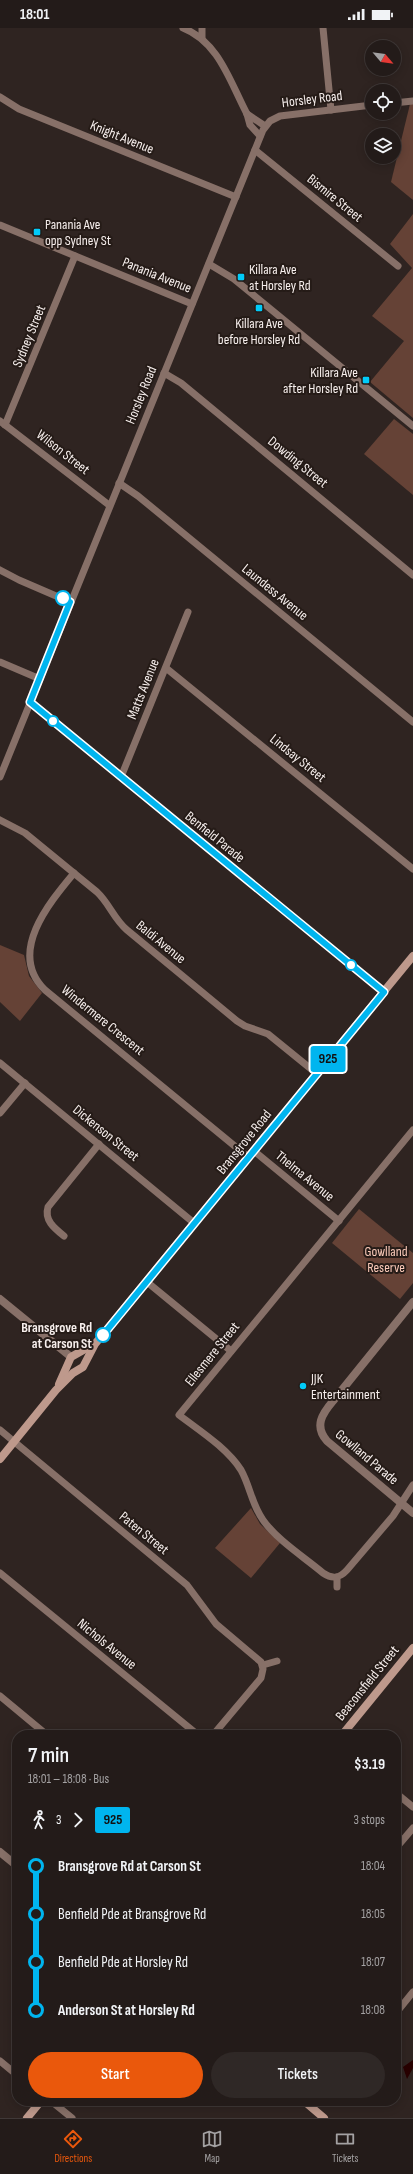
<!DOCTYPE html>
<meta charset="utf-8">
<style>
body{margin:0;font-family:"Sofia Sans Condensed",sans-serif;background:#2f2826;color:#f1f3f6;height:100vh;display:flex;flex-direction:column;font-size:15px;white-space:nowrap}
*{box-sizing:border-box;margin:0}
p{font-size:13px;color:#a3a1a2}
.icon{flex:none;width:22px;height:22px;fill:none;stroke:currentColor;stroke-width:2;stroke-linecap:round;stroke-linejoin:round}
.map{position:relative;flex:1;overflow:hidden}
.drawer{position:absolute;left:12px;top:1702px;width:389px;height:376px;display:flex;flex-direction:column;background:#231b19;border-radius:16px;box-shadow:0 2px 10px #0003,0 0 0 1px #403938}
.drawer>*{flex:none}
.badge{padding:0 8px;border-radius:3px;font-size:14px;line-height:26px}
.needle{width:26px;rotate:119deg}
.tools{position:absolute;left:365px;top:12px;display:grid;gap:8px}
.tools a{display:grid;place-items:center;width:36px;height:36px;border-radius:50%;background:#231b19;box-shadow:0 2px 10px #0003,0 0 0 1px #403938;font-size:20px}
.map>.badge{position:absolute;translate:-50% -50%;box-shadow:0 0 0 2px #fff}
.legs{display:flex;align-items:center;gap:6px;height:44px;padding:0 16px;font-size:13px}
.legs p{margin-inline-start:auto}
.overview{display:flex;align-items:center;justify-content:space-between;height:68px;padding:0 16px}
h1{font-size:22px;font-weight:600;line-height:30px}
.primary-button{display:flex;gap:8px;margin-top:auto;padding:8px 16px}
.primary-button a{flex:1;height:46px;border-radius:24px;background:#ea580c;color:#fff;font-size:16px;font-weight:600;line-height:46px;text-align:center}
.primary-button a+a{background:#2f2826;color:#f1f3f6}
ul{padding:0 16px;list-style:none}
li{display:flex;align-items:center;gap:14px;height:48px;font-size:15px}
li i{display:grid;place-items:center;width:6px;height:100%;margin:0 5px;background:currentColor}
li i::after{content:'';width:10px;height:10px;margin:-5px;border:3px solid;border-radius:50%;background:#231b19}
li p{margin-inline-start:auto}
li:first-child i{background:linear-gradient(#0000 50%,currentColor 0)}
li:last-child i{background:linear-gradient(currentColor 50%,#0000 0)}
.status{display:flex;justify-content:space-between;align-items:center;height:28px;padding:0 20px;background:#231b19;direction:ltr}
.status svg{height:11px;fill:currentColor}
.tab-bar{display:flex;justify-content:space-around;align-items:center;height:56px;border-top:1px solid #403938;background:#231b19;font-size:11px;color:#a3a1a2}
.tab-bar a{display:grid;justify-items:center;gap:2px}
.tab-bar .active{color:#ea580c}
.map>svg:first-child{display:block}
</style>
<div class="status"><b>18:01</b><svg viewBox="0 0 49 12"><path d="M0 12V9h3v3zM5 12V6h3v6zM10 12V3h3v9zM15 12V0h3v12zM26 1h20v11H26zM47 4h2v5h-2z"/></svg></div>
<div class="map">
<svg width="413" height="2090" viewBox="0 0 413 2090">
<rect width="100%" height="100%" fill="#2f2421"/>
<g fill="#654236">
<polygon points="410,76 413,76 413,172 391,154"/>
<polygon points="413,186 413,390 370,354 404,313 372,288 412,240 390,216"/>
<polygon points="394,391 413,406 413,467 364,426"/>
<polygon points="0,917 24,927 29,948 42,965 20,993 0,974"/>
<polygon points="359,1181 413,1225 413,1255 400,1271 332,1215"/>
<polygon points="251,1480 260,1496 280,1515 251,1550 215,1520"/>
</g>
<polygon fill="#280100" points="413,2032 413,2040 407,2051 403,2039"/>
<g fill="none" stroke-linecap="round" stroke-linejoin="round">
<g stroke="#877068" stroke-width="7">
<path d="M183,0C219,14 230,54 247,86L250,97L260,108"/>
<polyline points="323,0 331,82"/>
<polyline points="202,10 202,0"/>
<polyline points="0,69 19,81 236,169"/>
<polyline points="394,75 413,73"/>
<polyline points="247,86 265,98"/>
<polyline points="255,122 398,238"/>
<polyline points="0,197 192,276"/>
<polyline points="209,236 234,251 413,398"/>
<polyline points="164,345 181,355 413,547"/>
<polyline points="0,393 109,477"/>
<polyline points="5,397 75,228"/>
<polyline points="119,455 138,468 413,694"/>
<polyline points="0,542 19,552 70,574"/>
<polyline points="0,634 40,651"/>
<polyline points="166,640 413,841"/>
<polyline points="30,674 384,964"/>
<polyline points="0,749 263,102 270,93 280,88 372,77"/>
<polyline points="121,749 188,584"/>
<path d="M0,792L25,805L97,864C109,875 114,891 127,902L237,993L245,998L268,1006L316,1045"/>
<path d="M74,845C49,875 7,925 45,962L248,1129"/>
<polyline points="0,1035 194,1195"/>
<polyline points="0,1085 25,1055"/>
<path d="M413,1102L179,1387C200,1403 227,1420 241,1442C250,1458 252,1477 263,1492C277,1512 304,1529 323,1545C332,1551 339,1551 347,1542L393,1488L413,1457"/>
<polyline points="254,1123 339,1193"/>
<path d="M64,1208C54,1200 44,1192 48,1179L99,1116"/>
<polyline points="147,1254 231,1323"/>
<polyline points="0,1402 187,1557 216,1596 261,1634 263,1641 261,1650 213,1707"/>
<polyline points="0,1545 198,1707"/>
<polyline points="337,1549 337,1559"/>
<polyline points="263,1637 277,1633"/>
<polyline points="0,1668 47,1707"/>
<polyline points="396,1765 413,1779"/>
<polyline points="396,1820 413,1800"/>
<polyline points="396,1985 413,1964"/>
<polyline points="0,2033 17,2047"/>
<polyline points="51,2073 72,2090"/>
</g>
<g stroke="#877068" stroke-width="8">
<polyline points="0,1271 71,1329"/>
<path d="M413,1274L333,1373C322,1386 314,1398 327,1413L413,1485"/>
<polyline points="0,1824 17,1838"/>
</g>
<g stroke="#be998c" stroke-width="8">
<polyline points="59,1356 71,1329 94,1316"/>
<polyline points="0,1431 56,1362 73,1345 83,1339 95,1316 413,928"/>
<polyline points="342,1707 413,1620"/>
<polyline points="304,2073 324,2090"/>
<polyline points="27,2090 41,2073"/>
</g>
</g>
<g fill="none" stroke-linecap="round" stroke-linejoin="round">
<defs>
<polyline id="line-1" points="63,570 70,574 30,674 384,964 103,1307"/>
</defs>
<use href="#line-1" stroke="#fff" stroke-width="9"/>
<use href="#line-1" stroke="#00b5ef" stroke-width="6"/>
</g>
<g fill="#01cbf9" stroke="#251b17" stroke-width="1.5">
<rect x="33" y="200" width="8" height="8" rx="2"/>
<rect x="237" y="245" width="8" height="8" rx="2"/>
<rect x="255" y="276" width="8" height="8" rx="2"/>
<rect x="362" y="348" width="8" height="8" rx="2"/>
<circle cx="303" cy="1358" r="4"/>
</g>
<g fill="#fff" stroke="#00b5ef" stroke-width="2">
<circle cx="63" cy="570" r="7"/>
<circle cx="53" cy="693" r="5"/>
<circle cx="351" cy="937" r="5"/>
<circle cx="103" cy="1307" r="7"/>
</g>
<g text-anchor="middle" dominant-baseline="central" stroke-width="4" stroke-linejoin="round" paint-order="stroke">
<g font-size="14" fill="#f7efed" stroke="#251b17">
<text transform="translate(312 71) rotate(-7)">Horsley Road</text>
<text transform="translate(122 109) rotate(22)">Knight Avenue</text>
<text transform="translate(335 170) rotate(39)">Bismire Street</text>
<text transform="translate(157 247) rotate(22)">Panania Avenue</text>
<text transform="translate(29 308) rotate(-68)">Sydney Street</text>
<text transform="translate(141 367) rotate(-68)">Horsley Road</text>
<text transform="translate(63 424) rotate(38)">Wilson Street</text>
<text transform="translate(298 434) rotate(39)">Dowding Street</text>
<text transform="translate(275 564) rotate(39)">Laundess Avenue</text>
<text transform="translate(143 661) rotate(-68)">Matts Avenue</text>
<text transform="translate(298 730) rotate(39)">Lindsay Street</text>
<text transform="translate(215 809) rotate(39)">Benfield Parade</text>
<text transform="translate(161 914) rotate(39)">Baldi Avenue</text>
<text transform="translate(103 992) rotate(39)">Windermere Crescent</text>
<text transform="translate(106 1105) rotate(39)">Dickenson Street</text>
<text transform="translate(244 1114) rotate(-51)">Bransgrove Road</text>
<text transform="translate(305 1148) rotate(39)">Thelma Avenue</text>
<text transform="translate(212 1326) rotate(-51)">Ellesmere Street</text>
<text transform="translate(367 1429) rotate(40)">Gowlland Parade</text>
<text transform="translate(144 1505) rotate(39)">Paten Street</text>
<text transform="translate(107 1616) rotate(39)">Nichols Avenue</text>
<text transform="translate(367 1655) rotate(-51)">Beaconsfield Street</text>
</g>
<g font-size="14" fill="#f7efed" stroke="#251b17" text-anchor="start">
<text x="45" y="196">Panania Ave<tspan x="45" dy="16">opp Sydney St</tspan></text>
<text x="249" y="241">Killara Ave<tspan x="249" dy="16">at Horsley Rd</tspan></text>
<text x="259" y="295" text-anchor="middle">Killara Ave<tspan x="259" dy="16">before Horsley Rd</tspan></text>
<text x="358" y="344" text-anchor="end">Killara Ave<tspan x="358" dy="16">after Horsley Rd</tspan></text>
<text x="311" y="1350">JJK<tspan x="311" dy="16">Entertainment</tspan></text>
</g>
<g font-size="14" fill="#fccbba" stroke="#251b17">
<text x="386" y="1223">Gowlland<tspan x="386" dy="16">Reserve</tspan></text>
</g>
<g font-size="14" font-weight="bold" fill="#f7efed" stroke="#251b17" text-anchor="end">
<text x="92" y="1299">Bransgrove Rd<tspan x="92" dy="16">at Carson St</tspan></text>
</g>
</g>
</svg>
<div class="tools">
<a><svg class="needle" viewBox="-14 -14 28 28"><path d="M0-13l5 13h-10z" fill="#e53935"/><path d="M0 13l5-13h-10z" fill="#a3a1a2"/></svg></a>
<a><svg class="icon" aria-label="locate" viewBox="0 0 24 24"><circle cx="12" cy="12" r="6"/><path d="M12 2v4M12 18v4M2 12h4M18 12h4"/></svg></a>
<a><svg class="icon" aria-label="layers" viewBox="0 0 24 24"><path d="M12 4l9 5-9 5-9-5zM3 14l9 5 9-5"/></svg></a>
</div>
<b class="badge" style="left:328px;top:1031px;background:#00b5ef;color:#111">925</b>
<section class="drawer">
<div class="overview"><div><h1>7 min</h1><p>18:01 – 18:08 · Bus</p></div><b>$3.19</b></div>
<div class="legs"><svg class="icon" aria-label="walk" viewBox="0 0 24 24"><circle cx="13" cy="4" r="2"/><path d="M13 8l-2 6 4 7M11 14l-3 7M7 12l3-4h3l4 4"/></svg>3<svg class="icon" aria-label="forward" viewBox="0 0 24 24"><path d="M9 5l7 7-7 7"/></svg><b class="badge" style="background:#00b5ef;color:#111">925</b><p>3 stops</p></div>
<ul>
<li><i style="color:#00b5ef"></i><b>Bransgrove Rd at Carson St</b><p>18:04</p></li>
<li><i style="color:#00b5ef"></i><span>Benfield Pde at Bransgrove Rd</span><p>18:05</p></li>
<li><i style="color:#00b5ef"></i><span>Benfield Pde at Horsley Rd</span><p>18:07</p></li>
<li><i style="color:#00b5ef"></i><b>Anderson St at Horsley Rd</b><p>18:08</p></li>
</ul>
<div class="primary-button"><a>Start</a><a>Tickets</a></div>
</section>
</div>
<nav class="tab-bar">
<a class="active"><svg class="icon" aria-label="directions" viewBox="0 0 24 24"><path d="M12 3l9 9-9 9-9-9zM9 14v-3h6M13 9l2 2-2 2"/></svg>Directions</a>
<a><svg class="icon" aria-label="map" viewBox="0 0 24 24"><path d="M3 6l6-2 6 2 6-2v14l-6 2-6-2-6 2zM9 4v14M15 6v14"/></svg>Map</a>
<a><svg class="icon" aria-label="tickets" viewBox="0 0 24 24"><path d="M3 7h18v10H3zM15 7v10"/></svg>Tickets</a>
</nav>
